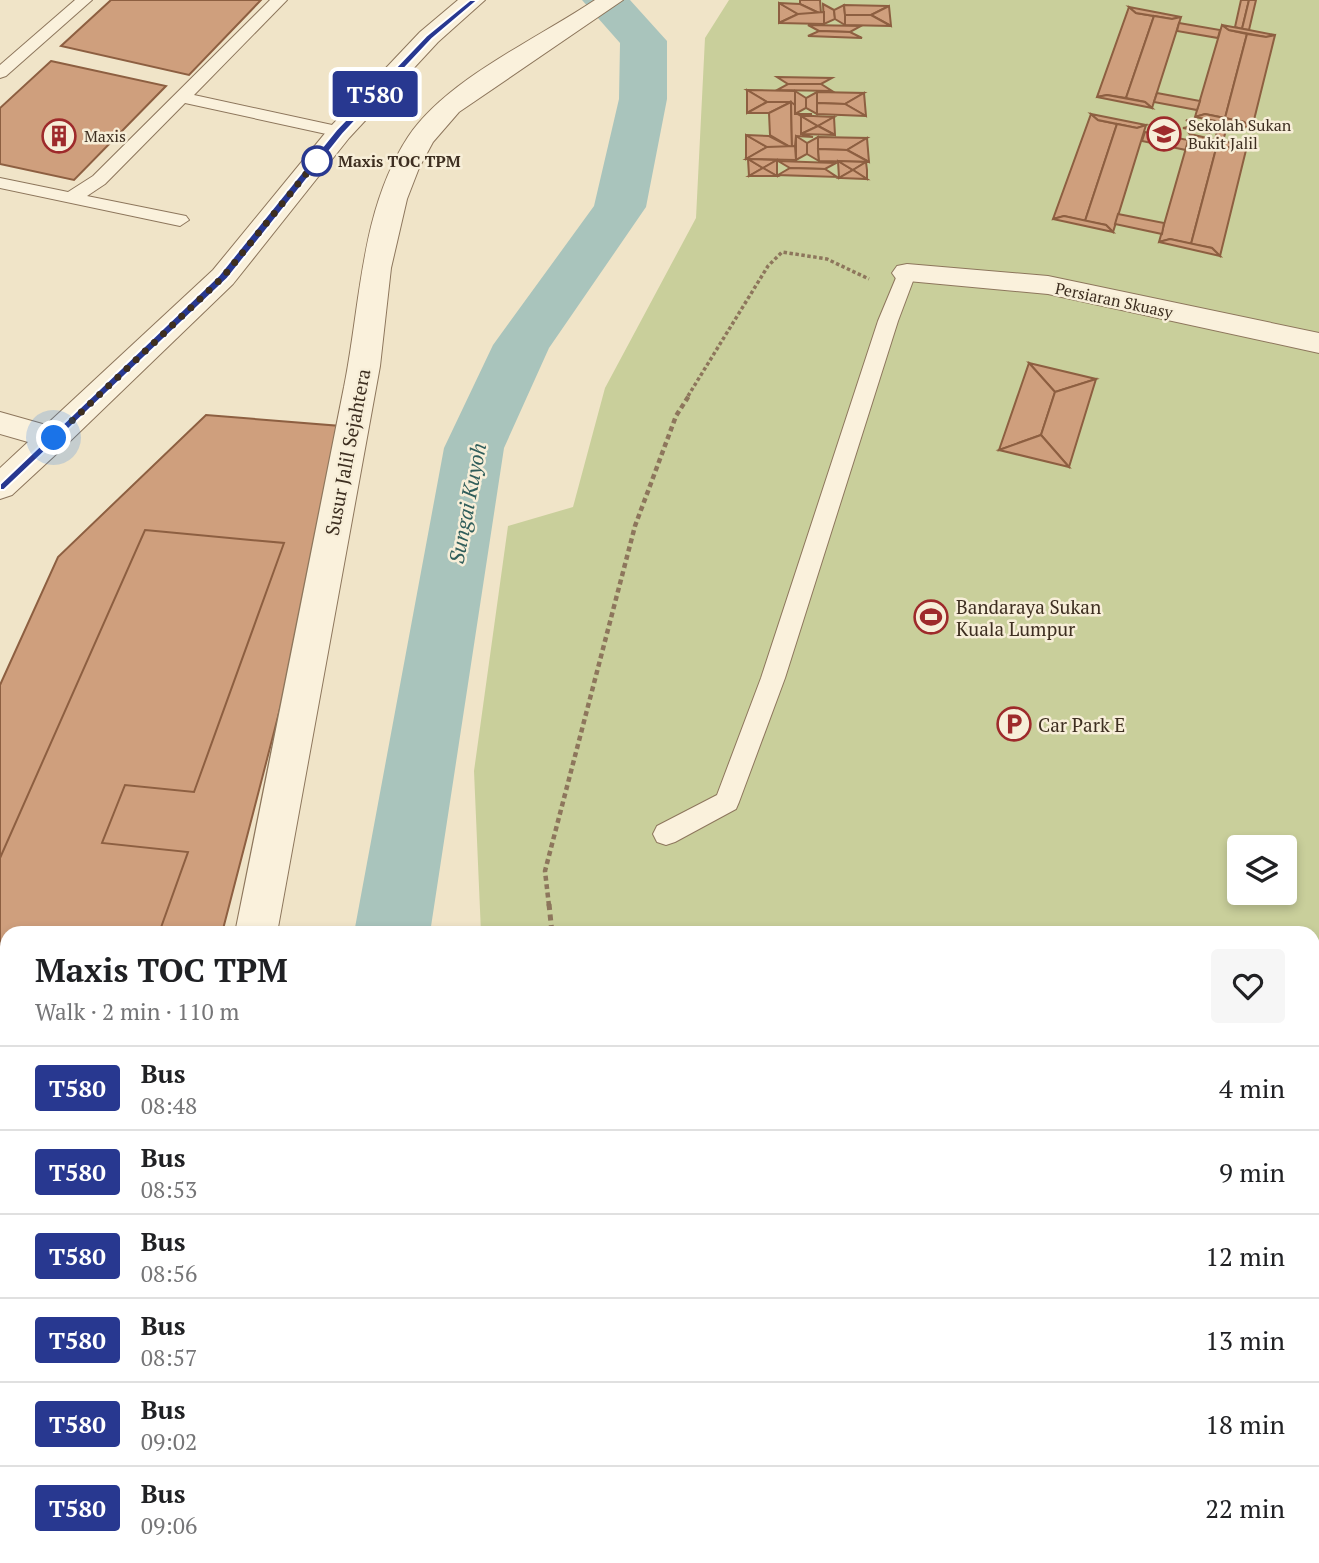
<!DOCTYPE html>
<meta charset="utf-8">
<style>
body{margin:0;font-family:"PT Serif",serif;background:#f6f6f6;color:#202124;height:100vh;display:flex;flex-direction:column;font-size:26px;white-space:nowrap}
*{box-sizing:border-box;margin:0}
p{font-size:23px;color:#757577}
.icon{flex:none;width:38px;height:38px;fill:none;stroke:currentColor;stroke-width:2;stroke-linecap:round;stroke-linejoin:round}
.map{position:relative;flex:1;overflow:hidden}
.drawer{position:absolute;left:0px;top:926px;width:1320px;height:639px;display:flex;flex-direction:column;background:#fff;border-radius:21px 21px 0 0;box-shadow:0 4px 10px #0003}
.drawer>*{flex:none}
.badge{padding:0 14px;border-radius:5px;font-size:24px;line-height:46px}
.controls{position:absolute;left:1227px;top:835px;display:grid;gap:14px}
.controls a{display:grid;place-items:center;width:70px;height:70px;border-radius:7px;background:#fff;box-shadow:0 4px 10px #0003;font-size:35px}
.you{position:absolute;width:35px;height:35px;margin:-18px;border:5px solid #fff;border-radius:50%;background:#1a73e8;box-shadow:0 0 0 10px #1a73e833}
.map>.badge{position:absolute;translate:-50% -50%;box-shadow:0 0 0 4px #fff}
.round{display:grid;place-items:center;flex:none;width:74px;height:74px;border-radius:7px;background:#f6f6f6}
.summary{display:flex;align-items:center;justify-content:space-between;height:119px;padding:0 35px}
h1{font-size:33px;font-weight:600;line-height:52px}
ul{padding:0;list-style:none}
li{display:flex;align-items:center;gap:21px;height:84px;padding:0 35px;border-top:2px solid #e0e0e0}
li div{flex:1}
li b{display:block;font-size:26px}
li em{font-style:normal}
li .badge{min-width:77px;font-weight:700;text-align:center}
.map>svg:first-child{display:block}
</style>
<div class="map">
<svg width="1319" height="1563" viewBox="0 0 1319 1563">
<rect width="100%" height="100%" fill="#f0e4c8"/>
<path fill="#c9cf9b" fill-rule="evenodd" d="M729,0H1319V1563H484L485,1558H1312V933H481L474,771L508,526L573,507L605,388L696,218L705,38ZM1239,847H1284V892H1239Z"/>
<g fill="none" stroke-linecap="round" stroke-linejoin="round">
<g fill="#a9c4bc" fill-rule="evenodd">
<polygon points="582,0 630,0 667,41 667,99 646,207 549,348 504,448 430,933 354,933 444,448 493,345 594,206 619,99 620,43"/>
<rect x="337" y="1558" width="98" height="5"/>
</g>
</g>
<g fill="#cf9f7d" stroke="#8d5f41" stroke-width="2">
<polygon points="111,0 261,0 189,75 61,46"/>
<polygon points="800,0 820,0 821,14 800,4"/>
<polygon points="1241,0 1249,0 1242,29 1235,27"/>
<polygon points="1249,0 1256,0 1249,30 1242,29"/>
<polygon points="779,3 798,14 779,23"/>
<polygon points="779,3 800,4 821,14 798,14"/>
<polygon points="823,4 834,10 835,19 824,24"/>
<polygon points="844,5 845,15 845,25 835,19 834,10"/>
<polygon points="844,5 889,6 871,15 845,15"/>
<polygon points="889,6 891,26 871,15"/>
<polygon points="1129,7 1136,13 1154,16 1126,98 1107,95 1097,97"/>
<polygon points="1129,7 1181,17 1172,19 1136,13"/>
<polygon points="824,12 824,24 779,23 798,14"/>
<polygon points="845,15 871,15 891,26 845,25"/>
<polygon points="1154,16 1172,19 1181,17 1152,108 1145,102 1126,98"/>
<polygon points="1179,23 1220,30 1218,38 1177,31"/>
<polygon points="808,25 861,26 850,32 819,31"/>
<polygon points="1222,25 1229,30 1247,34 1225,118 1205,114 1195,117"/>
<polygon points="1222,25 1249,30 1275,35 1266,37 1229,30"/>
<polygon points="819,31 850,32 862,38 808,36"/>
<polygon points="1247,34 1266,37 1275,35 1252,128 1244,122 1225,118"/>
<polygon points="51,61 166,86 74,180 0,164 0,108"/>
<polygon points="777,77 832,78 821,84 788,84"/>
<polygon points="788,84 821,84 832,91 777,90"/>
<polygon points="747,90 795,91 795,105 767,102"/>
<polygon points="747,90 767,102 747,113"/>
<polygon points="795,91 806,98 806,108 795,114"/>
<polygon points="817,92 817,114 806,108 806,98"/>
<polygon points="817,92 864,93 845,104 817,103"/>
<polygon points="864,93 866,116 845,104"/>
<polygon points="1157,93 1200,101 1197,110 1154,102"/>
<polygon points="1107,95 1145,102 1152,108 1097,97"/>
<polygon points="767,102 791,102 769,113 747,113"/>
<polygon points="791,102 792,148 770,135 769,113"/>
<polygon points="791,102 795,105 795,114 812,114 801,116 801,134 813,137 796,136 795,146 792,148"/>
<polygon points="817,103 845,104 866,116 817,114"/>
<polygon points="1091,114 1098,120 1117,124 1085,221 1064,216 1053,219"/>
<polygon points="1091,114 1146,125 1137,128 1098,120"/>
<polygon points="1205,114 1244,122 1252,128 1195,117"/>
<polygon points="801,116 818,126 801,134"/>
<polygon points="801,116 813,116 834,117 818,126"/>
<polygon points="834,117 835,135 818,126"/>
<polygon points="1186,120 1210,125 1217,131 1193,126"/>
<polygon points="1220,122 1228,123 1223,141 1215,139"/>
<polygon points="1117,124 1137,128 1146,125 1113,232 1106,225 1085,221"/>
<polygon points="818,126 835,135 801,134"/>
<polygon points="1193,126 1217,131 1208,133 1183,128"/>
<polygon points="1145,132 1188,140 1186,150 1142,141"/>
<polygon points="1190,134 1207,138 1247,146 1238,149 1197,141"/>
<polygon points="1190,134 1197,141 1217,145 1191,244 1170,239 1159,242"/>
<polygon points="746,135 767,147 746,159"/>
<polygon points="746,135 769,136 792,148 767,147"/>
<polygon points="796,136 807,143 807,154 796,160"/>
<polygon points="818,137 867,138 847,150 818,149"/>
<polygon points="818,137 818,149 819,161 807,154 807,143"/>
<polygon points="867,138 869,162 847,150"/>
<polygon points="1217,145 1238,149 1247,146 1220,256 1212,248 1191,244"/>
<polygon points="795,146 796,160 746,159 767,147"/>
<polygon points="818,149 847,150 869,162 819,161"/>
<polygon points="748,159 763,168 749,176"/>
<polygon points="748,159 777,160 763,168"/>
<polygon points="777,160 777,176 763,168"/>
<polygon points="778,161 836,163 825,169 790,168"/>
<polygon points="838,161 853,170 839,178"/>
<polygon points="838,161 866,162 853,170"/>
<polygon points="866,162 867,170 867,179 853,170"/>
<polygon points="763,168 777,176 749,176"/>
<polygon points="790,168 825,169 837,177 778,175"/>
<polygon points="853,170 867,179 839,178"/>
<polygon points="1118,214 1164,223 1162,234 1115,224"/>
<polygon points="1064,216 1106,225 1113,232 1053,219"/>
<polygon points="1170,239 1212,248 1220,256 1159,242"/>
<polygon points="1029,363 1096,379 1055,392"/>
<polygon points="1029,363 1055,392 1041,435 999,450"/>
<polygon points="1096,379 1069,467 1041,435 1055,392"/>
<polygon points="206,415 353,427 222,933 7,933 7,1558 61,1558 60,1563 0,1563 0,685 58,557"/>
<polygon points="1041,435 1069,467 999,450"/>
<polygon points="145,530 284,543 194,792 125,785 102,843 188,852 159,933 7,933 7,1133 0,1133 0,858"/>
<polygon points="0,1187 7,1188 7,1356 0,1375"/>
</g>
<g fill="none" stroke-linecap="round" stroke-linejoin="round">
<defs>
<g id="service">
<polygon points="75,0 92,0 6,76 0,78 0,65"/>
<polygon points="270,0 287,0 194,95 346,128 349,132 346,136 340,137 185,103 105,184 87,196 186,216 189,220 180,226 0,188 0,178 68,192 93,176"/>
<polygon points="907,267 916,273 898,321 785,678 739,802 736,809 675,842 666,845 657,842 653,834 657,826 717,795 761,678 878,321 898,273"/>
<polygon points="0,1154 7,1156 7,1184 0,1182"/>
<polygon points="1209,1558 1242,1558 1243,1563 1209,1563"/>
</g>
<g id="minor">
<polygon points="458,0 485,0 438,42 349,138 233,284 65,446 12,495 0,499 0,468 28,442 0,434 0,412 46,425 213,270 331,126 420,32"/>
<path d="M595,0H623L459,112L433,142L419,168L407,199L391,268L380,366L277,933H235C272,751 308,569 344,387C361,303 360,211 408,137C447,79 537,39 595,0Z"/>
<polygon points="907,264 1048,276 1319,333 1319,353 1048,294 897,280 892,273 897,266"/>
<polygon points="103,1558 155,1558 154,1563 102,1563"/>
</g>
</defs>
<use href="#service" stroke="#8d765c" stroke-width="2"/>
<use href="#minor" stroke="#8d765c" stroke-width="2"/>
<polyline stroke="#8d765c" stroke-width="3.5" stroke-dasharray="3.5 2.5" stroke-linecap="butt" points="688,396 768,266 782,252 827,259 869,279"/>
<polyline stroke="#8d765c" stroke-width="4.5" stroke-dasharray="5 3.5" stroke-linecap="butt" points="549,906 545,871 635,526 676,416 690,394"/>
<g stroke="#8d765c" stroke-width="5" stroke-dasharray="6 4.5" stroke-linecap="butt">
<polyline points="549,904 552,933"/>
<polyline points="629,1558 630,1563"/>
</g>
<use href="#service" fill="#faf1dc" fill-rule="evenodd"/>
<use href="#minor" fill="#faf1dc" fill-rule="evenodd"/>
</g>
<polygon fill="#283890" stroke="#fff" stroke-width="2" points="470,0 478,0 432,39 343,134 227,279 4,490 0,490 0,484 219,275 336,130 426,36"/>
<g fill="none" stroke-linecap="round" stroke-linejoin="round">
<polyline stroke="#3d2e20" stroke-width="7" stroke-dasharray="0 12.6" points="54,438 223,277 323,153 317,161"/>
</g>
<defs>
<symbol id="school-ring" viewBox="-11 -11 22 22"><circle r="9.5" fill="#f7eed8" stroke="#9e2a2b" stroke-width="1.5"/><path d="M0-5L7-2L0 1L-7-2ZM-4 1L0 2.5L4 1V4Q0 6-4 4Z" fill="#9e2a2b"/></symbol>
<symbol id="building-ring" viewBox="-11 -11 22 22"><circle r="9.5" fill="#f7eed8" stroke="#9e2a2b" stroke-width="1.5"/><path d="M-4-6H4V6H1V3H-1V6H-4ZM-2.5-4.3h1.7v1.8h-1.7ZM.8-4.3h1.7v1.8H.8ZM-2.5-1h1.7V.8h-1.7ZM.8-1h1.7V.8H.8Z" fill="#9e2a2b"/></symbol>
<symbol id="stadium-ring" viewBox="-11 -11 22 22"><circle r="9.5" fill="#f7eed8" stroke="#9e2a2b" stroke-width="1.5"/><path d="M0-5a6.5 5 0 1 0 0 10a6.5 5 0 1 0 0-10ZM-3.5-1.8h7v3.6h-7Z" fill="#9e2a2b"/></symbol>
<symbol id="parking-ring" viewBox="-11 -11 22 22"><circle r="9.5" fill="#f7eed8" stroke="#9e2a2b" stroke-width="1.5"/><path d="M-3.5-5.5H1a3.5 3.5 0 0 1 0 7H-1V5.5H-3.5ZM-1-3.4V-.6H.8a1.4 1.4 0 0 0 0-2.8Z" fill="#9e2a2b"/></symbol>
</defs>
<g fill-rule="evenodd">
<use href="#school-ring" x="1145" y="115" width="38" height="38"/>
<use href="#building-ring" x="40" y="117" width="38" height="38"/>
<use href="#stadium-ring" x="912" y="598" width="38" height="38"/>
<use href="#parking-ring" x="995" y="705" width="38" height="38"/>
</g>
<circle fill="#fff" stroke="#283890" stroke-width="3.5" cx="317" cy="161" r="14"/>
<g text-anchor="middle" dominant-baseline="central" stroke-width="5" stroke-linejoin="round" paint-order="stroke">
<g font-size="16" fill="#3d2e20" stroke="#f7eed8" text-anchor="start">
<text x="1188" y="125">Sekolah Sukan<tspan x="1188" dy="18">Bukit Jalil</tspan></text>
<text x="84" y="136">Maxis</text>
</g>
<g font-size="16" font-weight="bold" fill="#3d2e20" stroke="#f7eed8" text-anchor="start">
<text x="338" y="161">Maxis TOC TPM</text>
</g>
<g font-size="16" fill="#3d2e20" stroke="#f7eed8">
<text transform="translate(1114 300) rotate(12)">Persiaran Skuasy</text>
</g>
<g font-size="19" fill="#3d2e20" stroke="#f7eed8">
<text transform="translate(347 452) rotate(-79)">Susur Jalil Sejahtera</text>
</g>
<g font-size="19" fill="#3d2e20" stroke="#f7eed8" text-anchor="start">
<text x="956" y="606">Bandaraya Sukan<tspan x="956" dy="22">Kuala Lumpur</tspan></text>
<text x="1038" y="724">Car Park E</text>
</g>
<g font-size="21" font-style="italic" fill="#2f5d5a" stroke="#f7eed8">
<text transform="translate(467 503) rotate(-79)">Sungai Kuyoh</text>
</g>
</g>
</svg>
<div class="controls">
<a><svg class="icon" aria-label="layers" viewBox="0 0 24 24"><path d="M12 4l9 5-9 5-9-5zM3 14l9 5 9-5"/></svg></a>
</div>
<div class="you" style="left:54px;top:438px"></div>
<b class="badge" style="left:375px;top:94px;background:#283890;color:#fff">T580</b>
<section class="drawer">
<div class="summary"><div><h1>Maxis TOC TPM</h1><p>Walk · 2 min · 110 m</p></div><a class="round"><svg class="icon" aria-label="heart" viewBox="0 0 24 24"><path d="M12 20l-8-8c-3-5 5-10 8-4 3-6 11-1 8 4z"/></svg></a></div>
<ul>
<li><span class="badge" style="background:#283890;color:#fff">T580</span><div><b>Bus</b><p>08:48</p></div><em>4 min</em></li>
<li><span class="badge" style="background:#283890;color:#fff">T580</span><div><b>Bus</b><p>08:53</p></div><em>9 min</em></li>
<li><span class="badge" style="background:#283890;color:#fff">T580</span><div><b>Bus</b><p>08:56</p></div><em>12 min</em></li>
<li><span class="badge" style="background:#283890;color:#fff">T580</span><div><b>Bus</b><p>08:57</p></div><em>13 min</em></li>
<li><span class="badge" style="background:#283890;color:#fff">T580</span><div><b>Bus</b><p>09:02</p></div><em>18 min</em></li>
<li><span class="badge" style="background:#283890;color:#fff">T580</span><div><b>Bus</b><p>09:06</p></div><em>22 min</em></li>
</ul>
</section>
</div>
